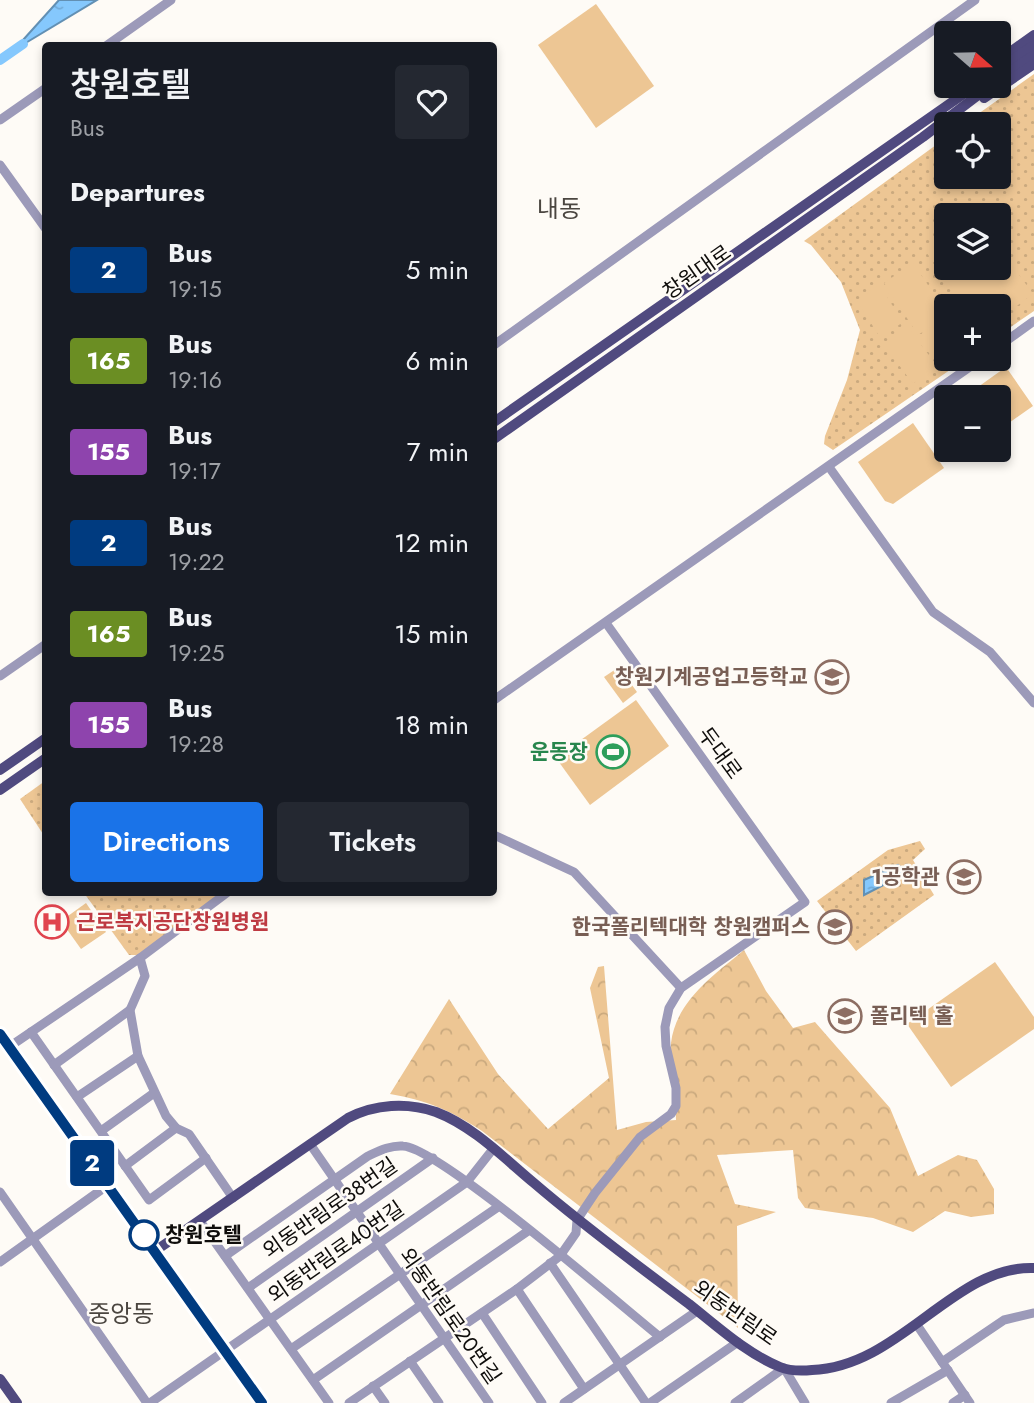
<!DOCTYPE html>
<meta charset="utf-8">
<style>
body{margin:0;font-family:Jost,"Noto Sans KR",sans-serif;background:#242831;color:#f1f3f6;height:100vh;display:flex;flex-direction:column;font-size:26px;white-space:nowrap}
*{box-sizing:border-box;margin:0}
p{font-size:23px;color:#9ea1a6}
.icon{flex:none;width:38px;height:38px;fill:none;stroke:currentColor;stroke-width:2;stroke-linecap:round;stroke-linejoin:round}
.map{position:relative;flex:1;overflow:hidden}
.drawer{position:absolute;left:42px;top:42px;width:455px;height:854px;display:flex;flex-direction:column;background:#171b24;border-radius:7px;box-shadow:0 4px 10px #0003}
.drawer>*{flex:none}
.badge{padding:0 14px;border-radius:5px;font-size:24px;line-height:46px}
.needle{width:46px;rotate:110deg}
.fabs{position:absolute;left:934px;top:21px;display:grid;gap:14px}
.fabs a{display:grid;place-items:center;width:77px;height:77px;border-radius:7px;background:#171b24;box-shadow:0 4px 10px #0003;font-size:35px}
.map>.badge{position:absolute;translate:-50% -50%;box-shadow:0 0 0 4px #fff}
h2{padding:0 28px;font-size:26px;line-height:63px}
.round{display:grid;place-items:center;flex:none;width:74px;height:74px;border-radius:7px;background:#242831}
.headline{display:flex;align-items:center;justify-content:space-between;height:119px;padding:0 28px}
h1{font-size:33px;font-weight:600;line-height:52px}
.primary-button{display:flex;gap:14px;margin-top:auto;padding:14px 28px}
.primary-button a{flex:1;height:80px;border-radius:7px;background:#1a73e8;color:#fff;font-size:28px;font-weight:600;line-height:80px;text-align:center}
.primary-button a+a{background:#242831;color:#f1f3f6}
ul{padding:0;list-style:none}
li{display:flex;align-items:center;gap:21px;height:91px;padding:0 28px}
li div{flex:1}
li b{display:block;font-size:26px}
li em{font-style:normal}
li .badge{min-width:77px;font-weight:700;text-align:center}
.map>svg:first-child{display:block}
</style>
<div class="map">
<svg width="1034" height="1403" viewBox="0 0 1034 1403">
<defs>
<pattern id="grass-dots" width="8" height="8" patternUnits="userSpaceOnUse" patternTransform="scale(1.75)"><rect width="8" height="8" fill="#edc694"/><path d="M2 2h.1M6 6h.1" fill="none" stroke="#caa97e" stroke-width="1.8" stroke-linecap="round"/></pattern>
<pattern id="forest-crowns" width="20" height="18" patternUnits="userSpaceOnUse" patternTransform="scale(1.75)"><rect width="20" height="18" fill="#edc694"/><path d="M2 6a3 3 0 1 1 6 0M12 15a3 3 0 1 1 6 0" fill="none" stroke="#caa97e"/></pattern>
<pattern id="water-ripples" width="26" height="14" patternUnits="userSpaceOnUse" patternTransform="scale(1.75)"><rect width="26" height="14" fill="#85c8fd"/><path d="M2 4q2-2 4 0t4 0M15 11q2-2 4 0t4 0" fill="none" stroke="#72abd8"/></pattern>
</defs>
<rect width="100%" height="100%" fill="#fefbf6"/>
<g fill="url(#grass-dots)" fill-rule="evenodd">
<path d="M1034,74V311L999,335V306H947V359H966L833,450L824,444L825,436L847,380L860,330L841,282L811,245L804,241L947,137V177H999V124H964ZM947,215H999V268H947Z"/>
<polygon points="45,781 45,837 20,799"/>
<polygon points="920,841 925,849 913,860 934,895 856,951 817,901 888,850"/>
<polygon points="84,893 226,893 140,955 129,955"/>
</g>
<path fill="url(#forest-crowns)" d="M744,950L766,991L793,1028L815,1022L890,1108L918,1176L958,1155L977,1160L994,1189V1214L971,1217L945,1211L913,1232L873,1218L805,1208L798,1198L793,1150L717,1155L735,1204L776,1212L737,1226L738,1328L482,1131C452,1111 426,1100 390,1094L449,999L498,1074L548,1129L609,1078L590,988L598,967L604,966L617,1130L646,1122L676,1120C676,1095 669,1068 671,1043C676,1001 714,975 744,950Z"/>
<g fill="#edc694">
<polygon points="596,4 654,86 596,128 538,45"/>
<polygon points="947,237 947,268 999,268 999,247 1033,294 999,319 999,306 966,306 926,252"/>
<polygon points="913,263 947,313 947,316 918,335 884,283"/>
<polygon points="880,283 889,294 887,298 904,321 881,339 857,301"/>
<polygon points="947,319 947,351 936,358 922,335"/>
<polygon points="908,327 937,366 913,384 884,345"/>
<polygon points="1006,367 1033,406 999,430 999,397 964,397"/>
<polygon points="913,423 944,468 893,504 885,501 858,462"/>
<polygon points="619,667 637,692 623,703 604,677"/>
<polygon points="636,700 669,746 590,805 556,758"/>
<polygon points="86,903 106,932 81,949 61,921"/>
<polygon points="995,962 1034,1017 1034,1029 951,1087 907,1024"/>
</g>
<g fill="url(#water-ripples)" stroke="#6290b4" stroke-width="2">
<polygon points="59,0 97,0 14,50"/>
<polygon points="898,865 903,869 903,875 864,895 864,880"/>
</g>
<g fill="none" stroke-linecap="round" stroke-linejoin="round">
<polyline stroke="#85c8fd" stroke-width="10" points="0,60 23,44"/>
<g stroke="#9c9ab9" stroke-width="9">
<polyline points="106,46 171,0"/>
<polyline points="0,120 46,88"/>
<polyline points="0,165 46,229"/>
<polyline points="494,345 975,0"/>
<polyline points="999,346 1034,321"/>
<polyline points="829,467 933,612 990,652 1034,703"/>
<polyline points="0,676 46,644"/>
<polyline points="494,700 981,359"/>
<polyline points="494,835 574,872 681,988"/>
<polyline points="140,958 228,892"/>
<polyline points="31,1032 149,1200 206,1158"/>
<polyline points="9,1047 140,958 145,976 130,1010 138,1056 166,1116 176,1128 189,1134 233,1198"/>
<polyline points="54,1065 130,1010"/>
<polyline points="77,1097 138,1056"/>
<polyline points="101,1131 154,1093"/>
<polyline points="310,1144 489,1403"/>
<polyline points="125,1166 176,1128"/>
<polyline points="0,1192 147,1403"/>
<polyline points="200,1221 329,1403"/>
<path d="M225,1256L368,1156C379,1151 391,1145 403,1146C440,1148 620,1305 660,1337"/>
<polyline points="0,1262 108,1185"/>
<polyline points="550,1263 646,1403"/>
<polyline points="248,1288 433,1158"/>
<polyline points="517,1289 584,1389"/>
<polyline points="482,1313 542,1403"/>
<polyline points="917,1325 970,1403"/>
<polyline points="291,1349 498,1207"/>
<polyline points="410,1361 439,1403"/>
<polyline points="942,1362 1004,1320 1034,1313"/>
<polyline points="313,1380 528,1231"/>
<polyline points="373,1386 385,1403"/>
<polyline points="150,1403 467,1182 493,1149"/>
<polyline points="349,1403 517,1289 560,1256 576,1233 577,1220 595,1193 640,1137 671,1114 676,1106 676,1088 666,1046 665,1027 669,1008 681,988 805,902 606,623"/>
<polyline points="564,1403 697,1311"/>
<polyline points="650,1403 738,1342"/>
<polyline points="735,1403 784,1368 805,1403"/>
<polyline points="891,1403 948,1370"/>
<polyline points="953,1403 965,1395"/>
</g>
<g stroke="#504a7f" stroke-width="10">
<polyline points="999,60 1034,35"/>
<polyline points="999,69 1034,45"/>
<polyline points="999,79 1034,55"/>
<polyline points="984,98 1034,64"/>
<polyline points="494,422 975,86"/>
<polyline points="494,439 923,137 990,86"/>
<polyline points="0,770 46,738"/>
<polyline points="0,790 46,758"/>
<polyline points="0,1034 262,1403"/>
<path d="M155,1251L348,1118C375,1104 407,1102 436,1112C473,1126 504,1158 534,1183C584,1226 637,1265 689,1304C718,1327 746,1353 780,1367C790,1371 802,1371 812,1370C900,1367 954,1265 1034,1268"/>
<polyline points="0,1379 17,1403"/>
</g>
</g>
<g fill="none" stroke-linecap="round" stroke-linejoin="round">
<defs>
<polyline id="line" points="0,1034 262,1403"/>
</defs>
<use href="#line" stroke="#fff" stroke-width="16"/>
<use href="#line" stroke="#003b80" stroke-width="10"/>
</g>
<defs>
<symbol id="school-ring" viewBox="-11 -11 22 22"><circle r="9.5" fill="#fefbf6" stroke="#8d6e63" stroke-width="1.5"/><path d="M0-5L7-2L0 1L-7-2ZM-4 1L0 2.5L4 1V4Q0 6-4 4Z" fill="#8d6e63"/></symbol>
<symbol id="stadium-ring" viewBox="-11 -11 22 22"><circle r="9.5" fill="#fefbf6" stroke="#2e9e5b" stroke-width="1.5"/><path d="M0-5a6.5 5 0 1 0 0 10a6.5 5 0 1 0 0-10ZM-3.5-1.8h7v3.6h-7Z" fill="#2e9e5b"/></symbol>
<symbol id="university-ring" viewBox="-11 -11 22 22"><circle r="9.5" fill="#fefbf6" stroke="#8d6e63" stroke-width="1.5"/><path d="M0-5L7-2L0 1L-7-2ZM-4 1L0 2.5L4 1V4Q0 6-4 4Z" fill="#8d6e63"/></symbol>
<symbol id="hospital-ring" viewBox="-11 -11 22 22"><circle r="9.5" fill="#fefbf6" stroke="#e0444e" stroke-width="1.5"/><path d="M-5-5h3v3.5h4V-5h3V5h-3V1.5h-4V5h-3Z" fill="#e0444e"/></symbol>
</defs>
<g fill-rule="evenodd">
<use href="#school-ring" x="813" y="658" width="38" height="38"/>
<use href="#stadium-ring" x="594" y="733" width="38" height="38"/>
<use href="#university-ring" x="945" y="858" width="38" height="38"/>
<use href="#hospital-ring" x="33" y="903" width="38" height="38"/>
<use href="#university-ring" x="816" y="908" width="38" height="38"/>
<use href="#university-ring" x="826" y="997" width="38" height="38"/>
</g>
<circle fill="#fff" stroke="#003b80" stroke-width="3.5" cx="144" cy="1235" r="14"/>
<g text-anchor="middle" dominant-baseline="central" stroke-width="5" stroke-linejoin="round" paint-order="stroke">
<g font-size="21" fill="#0f0d0b" stroke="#fefbf6">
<text transform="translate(697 272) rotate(-35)">창원대로</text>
<text transform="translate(720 753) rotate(54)">두대로</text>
<text transform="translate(330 1208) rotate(-35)">외동반림로38번길</text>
<text transform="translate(336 1252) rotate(-35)">외동반림로40번길</text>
<text transform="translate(735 1313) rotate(35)">외동반림로</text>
<text transform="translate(450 1316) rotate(55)">외동반림로20번길</text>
</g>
<g font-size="21" font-weight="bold" fill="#785e54" stroke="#fefbf6" text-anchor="end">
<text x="808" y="677">창원기계공업고등학교</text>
<text x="940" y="877">1공학관</text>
<text x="810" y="927">한국폴리텍대학 창원캠퍼스</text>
<text x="870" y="1016" text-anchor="start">폴리텍 홀</text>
</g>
<g font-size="21" font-weight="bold" fill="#27864d" stroke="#fefbf6" text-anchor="end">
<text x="588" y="752">운동장</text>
</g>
<g font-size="21" font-weight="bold" fill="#be3a42" stroke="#fefbf6" text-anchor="start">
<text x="76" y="922">근로복지공단창원병원</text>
</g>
<g font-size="21" font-weight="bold" fill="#0f0d0b" stroke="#fefbf6" text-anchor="start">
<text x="165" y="1235">창원호텔</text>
</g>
<g font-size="24" fill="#4b4640" stroke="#fefbf6">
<text x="559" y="208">내동</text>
<text x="121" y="1313">중앙동</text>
</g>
</g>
</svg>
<div class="fabs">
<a><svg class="needle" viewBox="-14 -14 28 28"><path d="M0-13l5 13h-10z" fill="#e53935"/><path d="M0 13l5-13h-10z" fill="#9ea1a6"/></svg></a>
<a><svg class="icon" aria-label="locate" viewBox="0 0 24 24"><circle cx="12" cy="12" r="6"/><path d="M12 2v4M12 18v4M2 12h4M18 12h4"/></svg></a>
<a><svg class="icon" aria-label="layers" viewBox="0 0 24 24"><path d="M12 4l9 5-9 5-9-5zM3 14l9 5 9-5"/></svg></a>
<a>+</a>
<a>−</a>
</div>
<b class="badge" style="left:92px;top:1163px;background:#003b80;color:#fff">2</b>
<section class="drawer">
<div class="headline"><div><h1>창원호텔</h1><p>Bus</p></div><a class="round"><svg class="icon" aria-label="heart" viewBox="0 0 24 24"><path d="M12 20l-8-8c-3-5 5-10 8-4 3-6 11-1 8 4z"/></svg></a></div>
<h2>Departures</h2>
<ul>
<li><span class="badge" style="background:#003b80;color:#fff">2</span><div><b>Bus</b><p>19:15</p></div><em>5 min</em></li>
<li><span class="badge" style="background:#6b8e23;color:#fff">165</span><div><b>Bus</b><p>19:16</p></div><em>6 min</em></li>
<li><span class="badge" style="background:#8e44ad;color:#fff">155</span><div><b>Bus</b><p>19:17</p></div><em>7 min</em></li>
<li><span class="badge" style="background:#003b80;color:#fff">2</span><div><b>Bus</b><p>19:22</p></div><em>12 min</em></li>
<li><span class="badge" style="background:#6b8e23;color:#fff">165</span><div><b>Bus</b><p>19:25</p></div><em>15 min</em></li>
<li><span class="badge" style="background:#8e44ad;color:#fff">155</span><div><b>Bus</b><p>19:28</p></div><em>18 min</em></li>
</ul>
<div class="primary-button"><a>Directions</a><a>Tickets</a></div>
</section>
</div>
